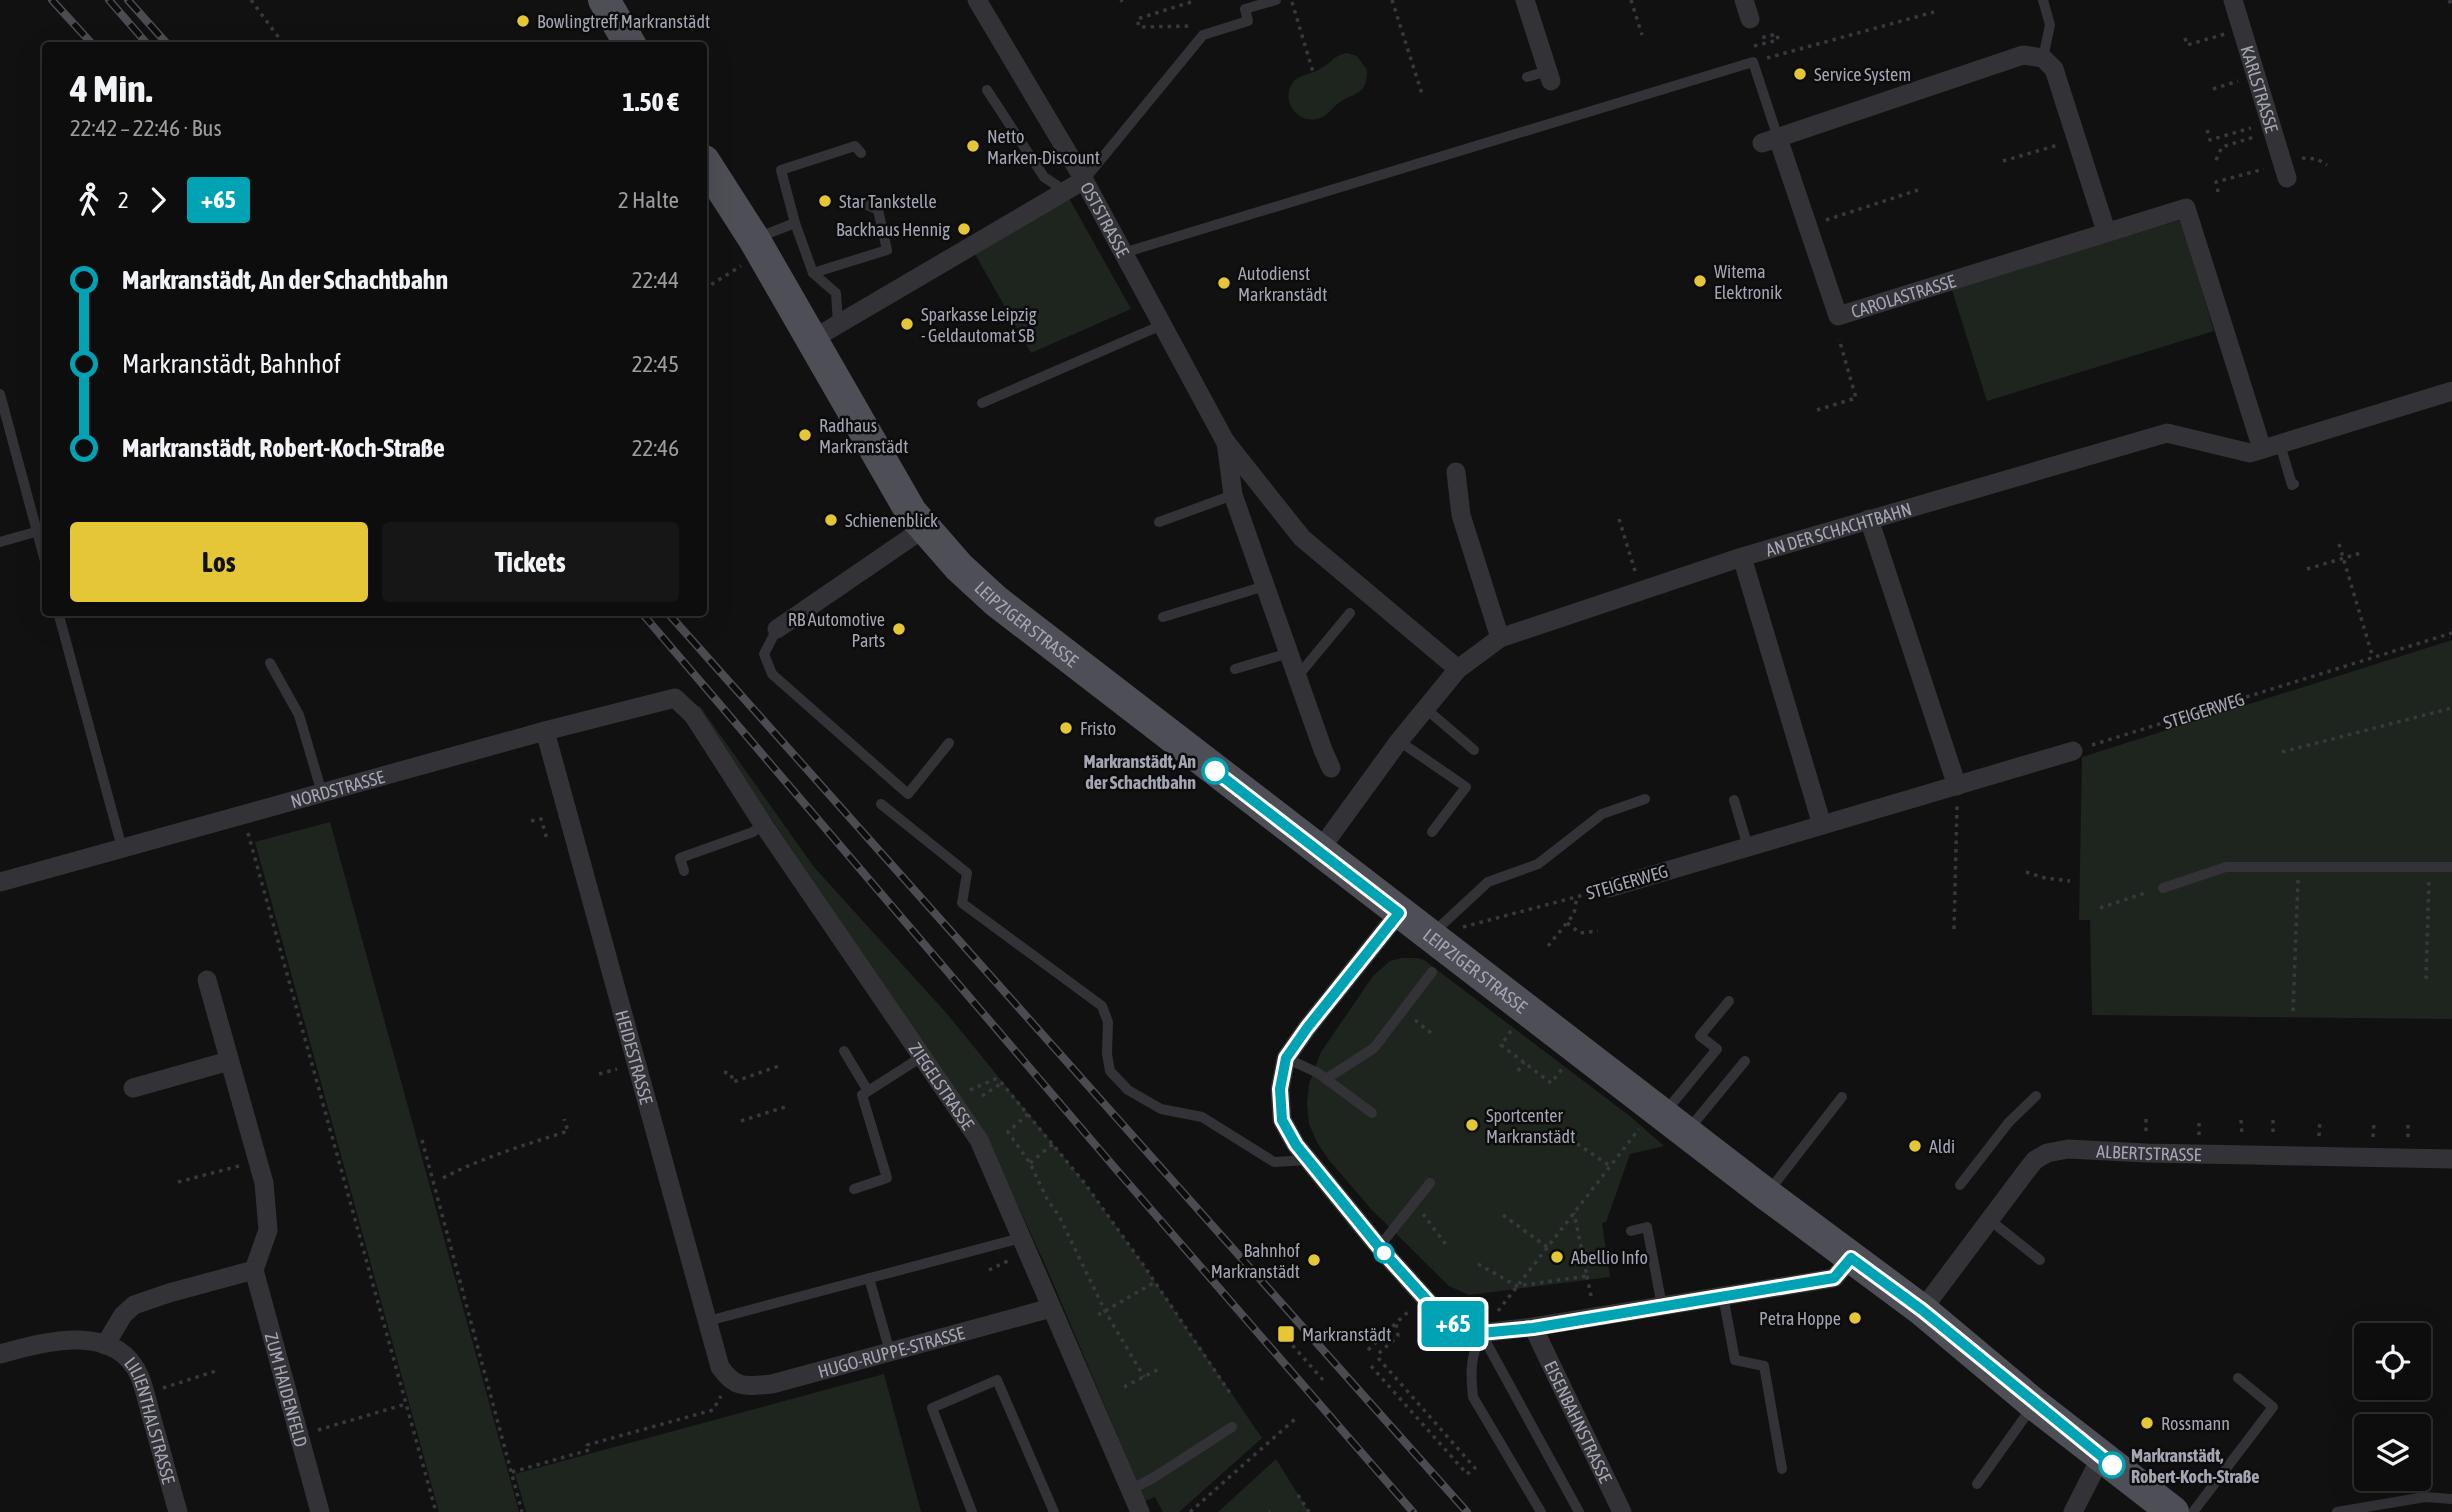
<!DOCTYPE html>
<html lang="de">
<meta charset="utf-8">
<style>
body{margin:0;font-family:"Asap Condensed",sans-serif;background:#161617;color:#f1f3f6;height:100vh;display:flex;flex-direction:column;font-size:26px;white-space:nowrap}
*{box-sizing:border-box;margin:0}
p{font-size:23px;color:#9a9c9e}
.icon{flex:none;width:38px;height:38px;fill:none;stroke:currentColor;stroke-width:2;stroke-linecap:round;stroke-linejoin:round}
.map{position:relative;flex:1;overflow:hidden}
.drawer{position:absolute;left:42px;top:42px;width:665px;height:574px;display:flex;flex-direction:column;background:#0d0d0e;border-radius:7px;box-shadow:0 7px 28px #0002,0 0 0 2px #2d2d2e}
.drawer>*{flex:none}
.badge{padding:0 14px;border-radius:5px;font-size:24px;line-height:46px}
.fabs{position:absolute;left:2354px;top:1323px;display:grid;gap:14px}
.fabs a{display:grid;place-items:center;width:77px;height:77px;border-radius:7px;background:#0d0d0e;box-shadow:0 7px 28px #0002,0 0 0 2px #2d2d2e;font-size:35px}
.map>.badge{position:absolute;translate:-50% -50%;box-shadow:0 0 0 4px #fff}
.legs{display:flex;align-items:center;gap:10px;height:77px;padding:0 28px;font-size:23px}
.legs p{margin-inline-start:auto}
.head{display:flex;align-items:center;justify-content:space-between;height:119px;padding:0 28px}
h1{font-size:38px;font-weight:700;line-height:52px}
.primary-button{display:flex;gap:14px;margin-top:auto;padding:14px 28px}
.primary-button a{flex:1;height:80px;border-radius:7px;background:#e5c637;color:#111;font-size:28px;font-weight:700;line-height:80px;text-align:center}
.primary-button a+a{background:#161617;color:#f1f3f6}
ul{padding:0 28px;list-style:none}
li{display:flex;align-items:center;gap:24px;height:84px;font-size:26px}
li i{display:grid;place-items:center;width:10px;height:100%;margin:0 9px;background:currentColor}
li i::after{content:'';width:18px;height:18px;margin:-9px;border:5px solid;border-radius:50%;background:#0d0d0e}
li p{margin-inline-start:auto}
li:first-child i{background:linear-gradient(#0000 50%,currentColor 0)}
li:last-child i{background:linear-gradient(currentColor 50%,#0000 0)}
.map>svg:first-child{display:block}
</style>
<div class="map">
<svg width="2452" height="1512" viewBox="0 0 2452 1512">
<rect width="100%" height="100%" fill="#111112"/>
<g fill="#1e251f">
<path d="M1347,53L1357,56L1367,70C1367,92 1359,92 1343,100C1333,105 1328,117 1317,119C1295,124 1279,96 1295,80C1302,74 1312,74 1320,69C1332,63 1332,56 1347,53Z"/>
<polygon points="1065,191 1131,309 1031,353 971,247"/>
<polygon points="2181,220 2214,331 1987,401 1951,287"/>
<polygon points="2452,640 2452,1019 2092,1015 2090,920 2079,920 2082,757"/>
<polygon points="699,705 814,867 948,1015 1084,1182 1140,1260 1262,1438 1179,1512 1163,1512 1155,1497 1145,1501 1048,1271 986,1136 697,709"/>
<polygon points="330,822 519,1512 439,1512 255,842"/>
<polygon points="1402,958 1416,958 1424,960 1631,1117 1664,1146 1630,1154 1606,1222 1602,1223 1610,1277 1469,1295 1449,1286 1371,1209 1329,1160 1318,1144 1309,1124 1307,1103 1309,1084 1321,1052 1373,976 1390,961"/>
<polygon points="884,1374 921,1512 526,1512 515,1474"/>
<polygon points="1276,1459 1309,1512 1218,1512"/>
</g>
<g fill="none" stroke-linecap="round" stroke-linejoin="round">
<g stroke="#38393e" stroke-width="3.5" stroke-dasharray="3.5 5" stroke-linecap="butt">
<polyline points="251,0 285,46"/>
<polyline points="1121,0 1122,2"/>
<polyline points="1392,0 1423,97"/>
<polyline points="1631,0 1642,35"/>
<polyline points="2449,0 2452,6"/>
<polyline points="1191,2 1137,19 1139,27 1192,26"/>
<polyline points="1292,2 1313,72"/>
<polyline points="2185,38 2187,45 2225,34"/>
<polyline points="1754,46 1778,40 1777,34 1760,38"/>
<polyline points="1767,58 1934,12"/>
<polyline points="2213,89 2238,81"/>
<polyline points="2207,130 2210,140 2251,128"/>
<polyline points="2302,158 2317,159 2327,165"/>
<polyline points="2216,160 2222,147 2254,137"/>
<polyline points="2003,161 2058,145"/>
<polyline points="2218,192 2216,182 2264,169"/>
<polyline points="1826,220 1918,190"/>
<polyline points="704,289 741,266"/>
<polyline points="1817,410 1856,398 1839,339"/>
<polyline points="1619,519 1635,571"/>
<polyline points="2339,544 2373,658"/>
<polyline points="2307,569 2361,553"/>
<path id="s1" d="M2092,745L2452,633"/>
<polyline points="2282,752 2452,708"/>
<polyline points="531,821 541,819 547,839"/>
<polyline points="248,833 436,1512"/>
<polyline points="2026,872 2045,878 2070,881"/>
<polyline points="2429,882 2426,977 2432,981"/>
<polyline points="2100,908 2148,892"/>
<polyline points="1567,923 1580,933 1598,931"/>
<polyline points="1463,927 1591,893"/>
<polyline points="1954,929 1957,806"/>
<polyline points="1548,946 1574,914 1577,896"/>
<polyline points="2293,1011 2298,880"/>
<polyline points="1415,1020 1431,1033"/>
<polyline points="1511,1031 1501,1045 1551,1083 1562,1069"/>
<polyline points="1518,1071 1524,1062"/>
<polyline points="724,1072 731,1074 733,1082 779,1066"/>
<polyline points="599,1074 617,1069"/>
<polyline points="970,1090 995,1079 1000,1081 1083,1181 1142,1263 1230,1393"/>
<polyline points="982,1096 1002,1083"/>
<polyline points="1028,1114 1008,1132 1030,1163 1047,1199 1059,1216 1105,1311 1144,1377"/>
<polyline points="2146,1119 2146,1134"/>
<polyline points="2241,1120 2242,1136"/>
<polyline points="2273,1120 2273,1136"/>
<polyline points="741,1121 785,1107"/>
<polyline points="2199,1135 2199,1120"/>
<polyline points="2319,1136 2320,1121"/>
<polyline points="2373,1137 2374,1122"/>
<polyline points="2408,1137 2408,1122"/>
<polyline points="1570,1139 1610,1166"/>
<polyline points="422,1140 522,1512"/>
<polyline points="1030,1163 1053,1144"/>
<path d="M443,1178C483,1157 525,1145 568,1131L564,1119"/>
<polyline points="178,1182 239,1166"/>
<polyline points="1423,1214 1447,1246"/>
<polyline points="1503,1215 1547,1247"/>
<polyline points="1478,1264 1517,1286 1587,1276 1574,1213"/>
<polyline points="989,1270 1010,1260"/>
<polyline points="1587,1276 1591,1296"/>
<polyline points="1498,1311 1639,1129"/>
<polyline points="1098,1315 1155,1282"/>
<polyline points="1287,1339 1323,1380"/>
<polyline points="1368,1350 1396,1323"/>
<polyline points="1371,1366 1467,1474 1475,1468 1379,1359 1378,1354 1398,1336 1396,1323 1409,1311"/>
<polyline points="1124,1387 1161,1368"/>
<polyline points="163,1388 219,1370"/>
<polyline points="318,1430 406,1404"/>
<polyline points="512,1472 589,1450 587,1445 713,1410 721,1396"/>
<polyline points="1298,1495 1309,1512"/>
<polyline points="1190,1512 1295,1419"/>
<polyline points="1269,1512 1270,1512"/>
</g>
<g stroke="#323237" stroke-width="10">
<polyline points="2043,58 2050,25 2043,0"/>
<polyline points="1527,77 1548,71"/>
<polyline points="987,90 1044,177 1065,191"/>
<polyline points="1084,180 1203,35 1248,21 1245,9 1276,0"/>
<polyline points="795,223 781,170 855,146 861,153"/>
<polyline points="759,237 795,223 813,273 836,293 838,324"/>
<polyline points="1123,253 1753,62 1778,138"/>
<polyline points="813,273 887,250 878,210 863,203 857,205"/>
<polyline points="0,394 46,565"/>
<polyline points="982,403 1162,325"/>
<polyline points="2280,444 2292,485 2294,484"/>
<polyline points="1159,522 1233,495"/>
<polyline points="0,542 46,529"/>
<polyline points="58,612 122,848"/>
<polyline points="1163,617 1265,586"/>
<polyline points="777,629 764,654 772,674 908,794 949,743"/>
<polyline points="270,663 299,715 322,793"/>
<polyline points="1235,669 1289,653"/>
<polyline points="1297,677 1350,613"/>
<polyline points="1425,708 1474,750"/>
<polyline points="1399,741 1466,787 1432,832"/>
<polyline points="1734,800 1748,847"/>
<polyline points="881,804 967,873 962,903 1102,1006 1108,1022 1107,1054 1110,1071 1128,1090 1161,1109 1202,1117 1274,1162 1308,1160"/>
<polyline points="684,871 680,858 753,832 763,824"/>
<polyline points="2163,888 2226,867 2452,867"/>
<polyline points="1433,933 1488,882 1538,864 1602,814 1645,799"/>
<polyline points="844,1051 868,1091"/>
<polyline points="1286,1058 1318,1073 1372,1113"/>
<polyline points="1326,1079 1374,1048 1432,972"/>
<polyline points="1666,1111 1717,1049 1700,1036 1729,1001"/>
<polyline points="1689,1129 1745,1061"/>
<polyline points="1960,1185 2009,1122 2036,1096"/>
<polyline points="854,1189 887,1178 862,1095 923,1056"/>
<polyline points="1769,1191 1842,1097"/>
<polyline points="1991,1221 2040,1260"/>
<polyline points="1631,1231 1647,1227 1662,1306"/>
<polyline points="1379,1247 1430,1183"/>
<polyline points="869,1278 890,1352"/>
<polyline points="1723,1296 1735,1360 1764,1366 1782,1469"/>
<polyline points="708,1321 1021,1238"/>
<polyline points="1481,1333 1579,1512"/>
<path d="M1481,1333C1471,1357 1470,1370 1473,1397L1541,1512"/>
<polyline points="1977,1484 2032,1407"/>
<polyline points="1130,1490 1153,1478 1232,1427"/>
<polyline points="972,1512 932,1408 997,1380 1054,1512"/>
<polyline points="2193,1512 2273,1407 2238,1378"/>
<polyline points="2337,1512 2425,1497 2452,1499"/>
</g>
<g stroke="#323237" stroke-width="19">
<path id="s2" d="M977,0L1084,180L1225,441L1302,538L1458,669"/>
<polyline points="1525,0 1551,81"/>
<polyline points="1744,0 1750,19"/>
<path id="s3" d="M2233,0L2287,178"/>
<path id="s4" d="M1778,138L1838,316L2186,208L2262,449"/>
<polyline points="1762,143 2023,55 2043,58 2054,69 2106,231"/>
<polyline points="813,339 1084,180"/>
<polyline points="1226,442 1233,495 1323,750 1331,768"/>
<polyline points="1456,472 1461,515 1500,638"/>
<polyline points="1869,519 1957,786"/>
<polyline points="1742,557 1822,825"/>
<polyline points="777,629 923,529"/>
<path id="s5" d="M545,731L720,1367C736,1390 747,1386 772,1384L1051,1308"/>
<path id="s6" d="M1319,851L1399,741L1458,669L1500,638L1742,557L2167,433L2250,453L2452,391"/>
<path id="s7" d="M0,882L545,731L675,698L693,715L763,824L979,1140L1140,1512"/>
<polyline points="1609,888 2073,751"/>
<polyline points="1399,913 1307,1028 1286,1058 1280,1089 1282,1120 1296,1145 1379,1247 1444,1319 1463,1330 1481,1333 1533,1327 1834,1278 1851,1258"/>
<polyline points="207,980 264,1183 268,1230 254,1270"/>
<polyline points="133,1088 229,1061"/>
<path id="s8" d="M1922,1310L2027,1170L2035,1160L2047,1153L2068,1149L2146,1153L2452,1159"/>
<path id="s9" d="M1533,1327L1622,1512"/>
<path id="s10" d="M105,1345L123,1315L134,1305L169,1293L254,1270L320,1512"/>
<path id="s11" d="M0,1354C44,1342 116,1321 140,1377C145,1390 148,1405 152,1419C161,1450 169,1481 178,1512"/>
<polyline points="2073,1512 2101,1457"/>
</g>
<g stroke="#4e4f56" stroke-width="32">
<polyline points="604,0 631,46"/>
<path id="s12" d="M704,161L754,239L911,512L959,567L996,601L1766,1194L1922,1310L2034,1404L2173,1512"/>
</g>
<defs>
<g id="rail">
<polyline points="52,0 94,46"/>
<polyline points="109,0 149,46"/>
<polyline points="128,0 169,46"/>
<polyline points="641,612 1115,1168 1413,1512"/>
<polyline points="667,612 1467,1512"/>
</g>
</defs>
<use href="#rail" stroke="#4b4c52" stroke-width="8"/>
<use href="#rail" stroke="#0c0c0d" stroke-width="5" stroke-dasharray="16" stroke-linecap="butt"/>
</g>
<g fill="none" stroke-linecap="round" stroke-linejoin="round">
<defs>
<polyline id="line-1" points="1215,771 1399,913 1307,1028 1286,1058 1280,1089 1282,1120 1296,1145 1379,1247 1444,1319 1463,1330 1481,1333 1533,1328 1834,1278 1851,1258 1922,1310 2112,1465"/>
</defs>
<use href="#line-1" stroke="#fff" stroke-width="16"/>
<use href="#line-1" stroke="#00a3b4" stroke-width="10"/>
</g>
<g fill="#e5c637" stroke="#0c0c0d" stroke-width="2.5">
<circle cx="523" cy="21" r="7"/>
<circle cx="1800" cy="74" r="7"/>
<circle cx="973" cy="146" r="7"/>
<circle cx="825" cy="201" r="7"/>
<circle cx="964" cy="229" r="7"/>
<circle cx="1700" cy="281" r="7"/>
<circle cx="1224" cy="283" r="7"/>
<circle cx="907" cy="324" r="7"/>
<circle cx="805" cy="435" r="7"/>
<circle cx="831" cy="520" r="7"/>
<circle cx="899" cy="629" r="7"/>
<circle cx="1066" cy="728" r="7"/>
<circle cx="1472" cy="1125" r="7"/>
<circle cx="1915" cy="1146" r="7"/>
<circle cx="1557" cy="1257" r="7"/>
<circle cx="1314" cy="1260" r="7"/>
<circle cx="1855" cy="1318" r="7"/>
<rect x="1277" y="1325" width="18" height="18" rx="3.5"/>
<circle cx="2147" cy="1423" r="7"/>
</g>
<g fill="#fff" stroke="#00a3b4" stroke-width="3.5">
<circle cx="1215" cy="771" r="12"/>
<circle cx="1384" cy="1253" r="9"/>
<circle cx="2112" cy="1465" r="12"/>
</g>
<g text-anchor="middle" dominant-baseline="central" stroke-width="5" stroke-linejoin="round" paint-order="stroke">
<g font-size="18" fill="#a3a5b2" stroke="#0c0c0d" text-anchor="start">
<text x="537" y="21">Bowlingtreff Markranstädt</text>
<text x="1814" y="74">Service System</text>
<text x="987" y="136">Netto<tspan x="987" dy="21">Marken-Discount</tspan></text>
<text x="839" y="201">Star Tankstelle</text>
<text x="950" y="229" text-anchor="end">Backhaus Hennig</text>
<text x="1714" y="271">Witema<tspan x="1714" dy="21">Elektronik</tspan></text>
<text x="1238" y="273">Autodienst<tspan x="1238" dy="21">Markranstädt</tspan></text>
<text x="921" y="314">Sparkasse Leipzig<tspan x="921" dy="21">- Geldautomat SB</tspan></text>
<text x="819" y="425">Radhaus<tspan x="819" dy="21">Markranstädt</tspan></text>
<text x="845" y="520">Schienenblick</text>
<text x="885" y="619" text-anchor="end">RB Automotive<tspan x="885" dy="21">Parts</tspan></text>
<text x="1080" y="728">Fristo</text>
<text x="1486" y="1115">Sportcenter<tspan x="1486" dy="21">Markranstädt</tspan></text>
<text x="1929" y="1146">Aldi</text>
<text x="1300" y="1250" text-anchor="end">Bahnhof<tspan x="1300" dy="21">Markranstädt</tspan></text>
<text x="1571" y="1257">Abellio Info</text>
<text x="1841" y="1318" text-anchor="end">Petra Hoppe</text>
<text x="1302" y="1334">Markranstädt</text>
<text x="2161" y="1423">Rossmann</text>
</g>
<g font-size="18" fill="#a3a5b2" stroke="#0c0c0d">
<text stroke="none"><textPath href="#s3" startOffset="93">KARLSTRASSE</textPath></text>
<text stroke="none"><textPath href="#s2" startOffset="254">OSTSTRASSE</textPath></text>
<text stroke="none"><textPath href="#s4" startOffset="256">CAROLASTRASSE</textPath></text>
<text stroke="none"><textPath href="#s6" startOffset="637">AN DER SCHACHTBAHN</textPath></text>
<text stroke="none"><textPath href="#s12" startOffset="569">LEIPZIGER STRASSE</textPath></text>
<text stroke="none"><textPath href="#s1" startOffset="117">STEIGERWEG</textPath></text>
<text stroke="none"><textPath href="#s7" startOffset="350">NORDSTRASSE</textPath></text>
<text transform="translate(1627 882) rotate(-16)">STEIGERWEG</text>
<text stroke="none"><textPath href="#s12" startOffset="1136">LEIPZIGER STRASSE</textPath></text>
<text stroke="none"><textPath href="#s5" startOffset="338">HEIDESTRASSE</textPath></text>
<text stroke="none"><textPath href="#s7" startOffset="1171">ZIEGELSTRASSE</textPath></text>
<text stroke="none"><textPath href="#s8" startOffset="304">ALBERTSTRASSE</textPath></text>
<text stroke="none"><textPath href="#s5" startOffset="842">HUGO-RUPPE-STRASSE</textPath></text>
<text stroke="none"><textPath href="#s10" startOffset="299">ZUM HAIDENFELD</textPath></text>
<text stroke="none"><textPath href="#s9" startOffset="105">EISENBAHNSTRASSE</textPath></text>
<text stroke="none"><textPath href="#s11" startOffset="201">LILIENTHALSTRASSE</textPath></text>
</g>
<g font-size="18" font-weight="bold" fill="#a3a5b2" stroke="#0c0c0d" text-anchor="end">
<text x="1196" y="761">Markranstädt, An<tspan x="1196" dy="21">der Schachtbahn</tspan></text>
<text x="2131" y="1455" text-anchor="start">Markranstädt,<tspan x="2131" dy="21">Robert-Koch-Straße</tspan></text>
</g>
</g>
</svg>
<div class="fabs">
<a><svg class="icon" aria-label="locate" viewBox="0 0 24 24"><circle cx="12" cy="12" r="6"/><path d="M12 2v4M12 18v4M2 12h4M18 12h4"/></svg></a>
<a><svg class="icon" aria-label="layers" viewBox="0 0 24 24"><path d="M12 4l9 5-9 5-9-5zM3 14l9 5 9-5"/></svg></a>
</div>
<b class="badge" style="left:1453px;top:1324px;background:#00a3b4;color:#fff">+65</b>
<section class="drawer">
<div class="head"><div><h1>4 Min.</h1><p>22:42 – 22:46 · Bus</p></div><b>1.50 €</b></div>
<div class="legs"><svg class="icon" aria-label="walk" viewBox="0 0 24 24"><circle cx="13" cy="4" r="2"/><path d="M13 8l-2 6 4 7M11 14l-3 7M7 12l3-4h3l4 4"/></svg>2<svg class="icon" aria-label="forward" viewBox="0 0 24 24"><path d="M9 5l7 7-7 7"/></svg><b class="badge" style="background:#00a3b4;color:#fff">+65</b><p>2 Halte</p></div>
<ul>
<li><i style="color:#00a3b4"></i><b>Markranstädt, An der Schachtbahn</b><p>22:44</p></li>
<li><i style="color:#00a3b4"></i><span>Markranstädt, Bahnhof</span><p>22:45</p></li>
<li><i style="color:#00a3b4"></i><b>Markranstädt, Robert-Koch-Straße</b><p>22:46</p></li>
</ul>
<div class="primary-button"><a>Los</a><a>Tickets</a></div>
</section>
</div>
